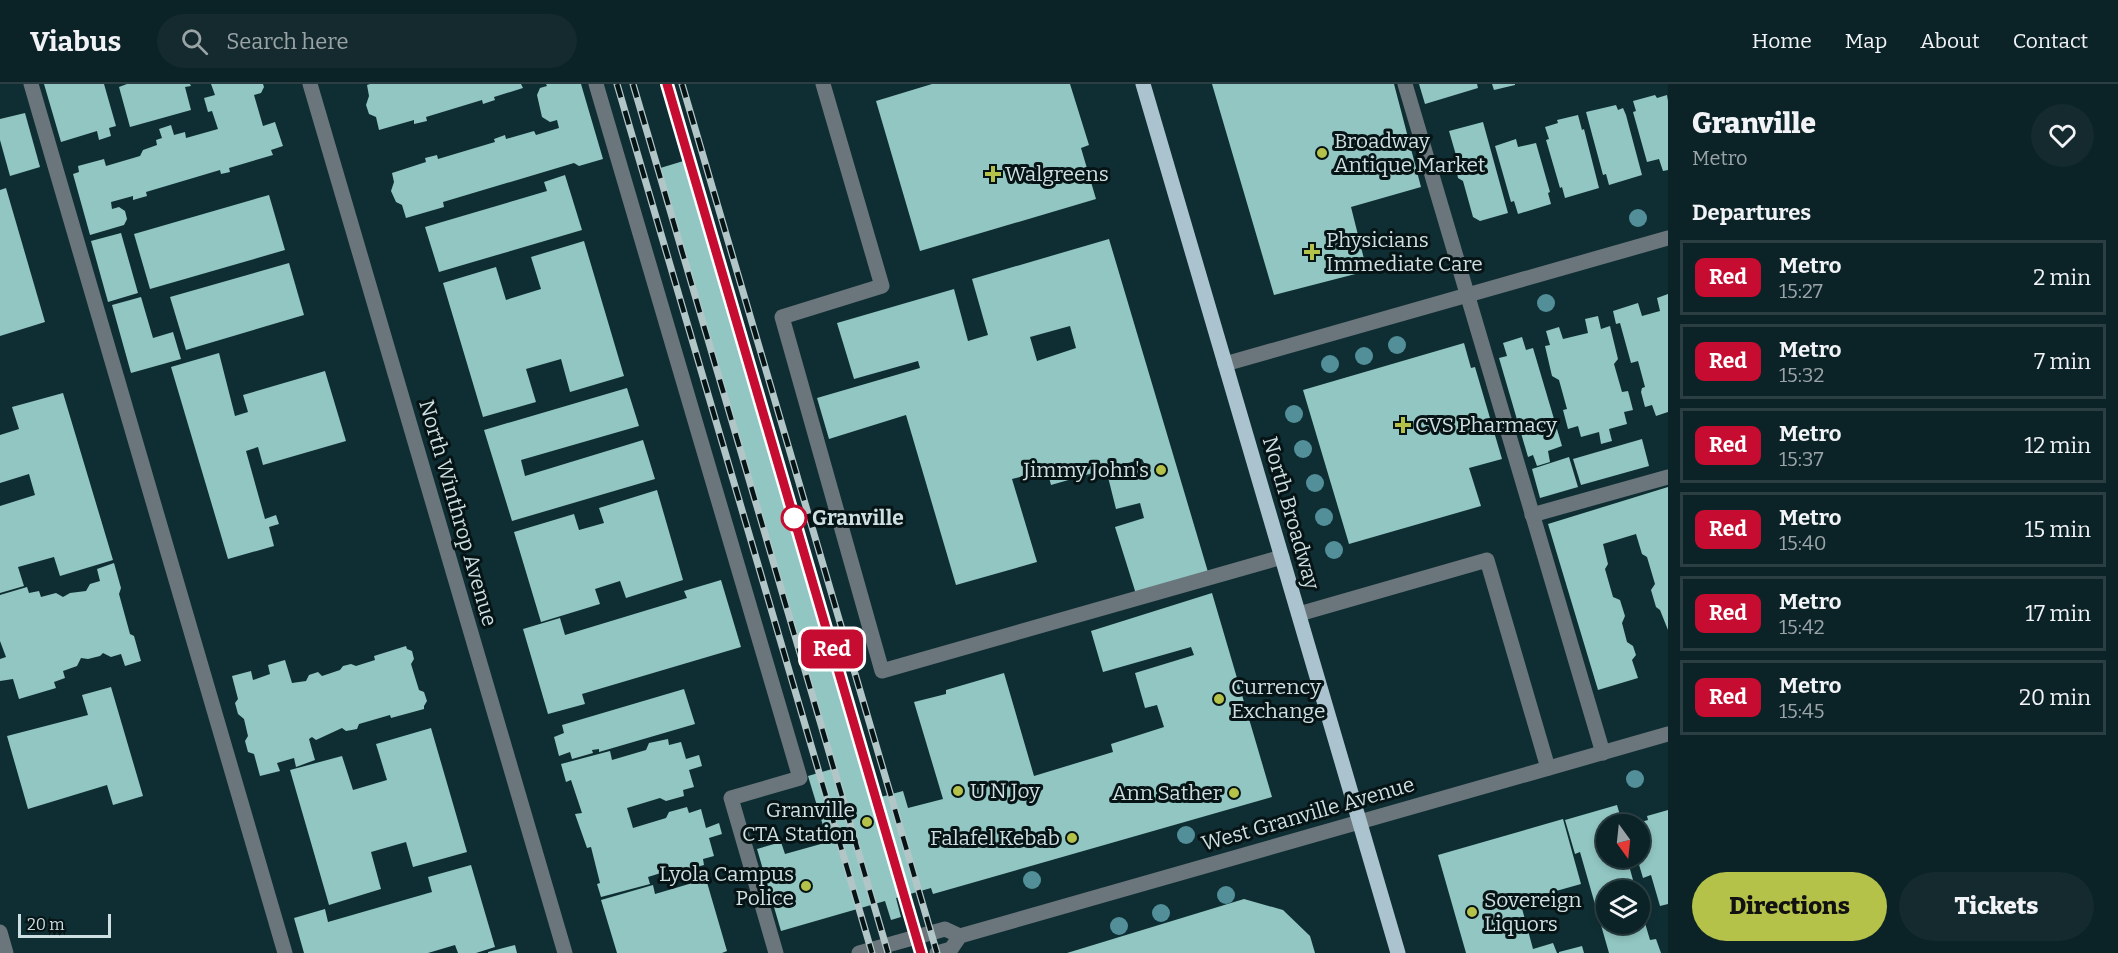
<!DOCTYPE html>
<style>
body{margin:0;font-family:Bitter,serif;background:#142a2e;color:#f1f3f6;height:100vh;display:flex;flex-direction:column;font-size:22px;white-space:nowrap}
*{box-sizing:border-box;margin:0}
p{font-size:20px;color:#9aa4a7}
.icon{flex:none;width:33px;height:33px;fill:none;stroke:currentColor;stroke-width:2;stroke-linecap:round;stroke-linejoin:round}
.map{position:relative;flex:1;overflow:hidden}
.panel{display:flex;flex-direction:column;background:#0b2226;width:450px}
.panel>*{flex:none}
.badge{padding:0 12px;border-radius:9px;font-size:21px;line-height:39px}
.needle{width:39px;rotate:165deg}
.fabs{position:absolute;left:1596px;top:730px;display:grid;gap:12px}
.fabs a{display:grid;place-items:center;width:54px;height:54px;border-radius:50%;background:#0b2226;box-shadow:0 3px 9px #0003,0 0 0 2px #2b3f43;font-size:30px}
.scale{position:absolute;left:18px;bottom:15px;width:93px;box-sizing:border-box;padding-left:6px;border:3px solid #cddfe1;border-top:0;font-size:16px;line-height:21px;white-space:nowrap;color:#cddfe1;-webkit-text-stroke:4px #071416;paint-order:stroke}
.map>.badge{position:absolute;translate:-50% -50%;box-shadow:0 0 0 3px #fff}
h2{padding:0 24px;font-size:22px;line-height:54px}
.round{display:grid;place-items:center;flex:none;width:63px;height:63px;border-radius:32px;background:#142a2e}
.summary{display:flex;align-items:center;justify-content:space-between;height:102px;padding:0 24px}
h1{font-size:28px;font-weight:800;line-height:45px}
.action{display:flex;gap:12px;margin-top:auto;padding:12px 24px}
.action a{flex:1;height:69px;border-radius:36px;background:#b5c249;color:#111;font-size:24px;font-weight:800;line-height:69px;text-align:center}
.action a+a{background:#142a2e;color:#f1f3f6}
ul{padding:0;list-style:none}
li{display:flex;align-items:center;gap:18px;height:75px;margin:0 12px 9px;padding:0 12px;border:3px solid #2b3f43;border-radius:0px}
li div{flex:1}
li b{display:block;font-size:22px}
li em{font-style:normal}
li .badge{min-width:66px;font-weight:700;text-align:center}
header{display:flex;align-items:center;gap:36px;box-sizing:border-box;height:84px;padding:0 30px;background:#0b2226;border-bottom:2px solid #2b3f43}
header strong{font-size:28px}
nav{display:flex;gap:33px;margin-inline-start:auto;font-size:21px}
.search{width:420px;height:54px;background:#142a2e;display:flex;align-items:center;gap:15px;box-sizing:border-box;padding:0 21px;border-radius:33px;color:#9aa4a7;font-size:22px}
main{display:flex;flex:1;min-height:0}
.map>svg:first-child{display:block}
</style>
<header>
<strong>Viabus</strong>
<div class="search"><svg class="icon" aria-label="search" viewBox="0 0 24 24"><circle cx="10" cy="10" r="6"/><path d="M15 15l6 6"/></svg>Search here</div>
<nav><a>Home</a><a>Map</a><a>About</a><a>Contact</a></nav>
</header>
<main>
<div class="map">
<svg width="1668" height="869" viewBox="0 0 1668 869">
<rect width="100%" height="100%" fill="#0f2e33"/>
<g fill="#91c6c2" fill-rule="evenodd">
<polygon points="44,0 104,0 116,42 109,44 111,52 99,56 97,47 61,58"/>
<polygon points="127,0 190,0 191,2 185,3 191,26 130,43 119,3"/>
<polygon points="211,0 263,0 264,3 261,9 254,11 263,42 275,38 283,62 271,66 273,71 229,84 230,88 221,90 220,86 146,108 147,112 133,116 133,112 111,118 112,125 119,123 125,127 127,135 124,141 90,151 73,90 79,88 78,82 104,75 106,82 140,72 143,66 157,61 156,56 162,54 159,45 171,41 174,51 185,48 186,54 218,45 212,27 208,28 204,14 215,11"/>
<polygon points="370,0 521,0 523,4 494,13 495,16 483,20 482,16 426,33 427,37 414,40 414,36 379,46 376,33 369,30 366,21 369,12 367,1"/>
<polygon points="546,0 581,0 603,75 579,82 574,79 443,118 444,123 406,134 402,121 396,118 391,107 394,98 392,89 426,78 425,74 437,71 438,75 495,58 494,55 505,51 506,55 534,47 536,51 559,44 557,36 550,38 542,33 537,11 540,4 547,2"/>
<polygon points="932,0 1070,0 1089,61 1081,64 1096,115 920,167 876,17"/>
<polygon points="1212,0 1394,0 1421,103 1351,123 1367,187 1274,211"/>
<polygon points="1419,0 1477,0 1478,4 1425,20"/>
<polygon points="1492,0 1515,0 1515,1 1494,6"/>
<polygon points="1655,11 1657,14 1667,11 1668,17 1668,86 1663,87 1659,75 1647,78 1633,28 1636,27 1633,17"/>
<polygon points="1616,21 1618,26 1623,24 1626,31 1642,91 1609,101 1606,90 1603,91 1586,28"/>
<polygon points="25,29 40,83 10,92 0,56 0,35"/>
<polygon points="1578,31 1582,46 1584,45 1599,104 1565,114 1562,103 1560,104 1546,56 1549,55 1545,43 1558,39 1557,36"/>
<polygon points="1483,38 1508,129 1480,137 1473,133 1463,97 1458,94 1456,84 1458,78 1449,47"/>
<polygon points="1516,55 1518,63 1536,59 1550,108 1548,109 1551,120 1518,130 1514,117 1511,118 1495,62"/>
<polygon points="690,75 877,714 903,707 908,724 943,715 914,618 946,610 946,606 1004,589 1034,692 1113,668 1111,660 1164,643 1157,621 1145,624 1135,589 1194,571 1191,563 1103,588 1091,547 1212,509 1272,713 933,810 931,804 896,814 901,833 891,836 885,817 781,847 757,765 781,758 785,770 828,758 808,692 832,685 657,85"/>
<polygon points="565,91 582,146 439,188 425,143 547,107 544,98"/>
<polygon points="6,104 45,238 0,252 0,106"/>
<polygon points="269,111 285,166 150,205 134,150"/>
<polygon points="121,149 138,209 108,218 91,157"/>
<path d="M1109,155L1208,488L1136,510L1115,443L1144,434L1140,419L1116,425L1107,389L1144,379L1142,375L1051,401L1047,386L1012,395L1037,478L956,501L906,331L829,355L817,314L920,284L918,277L854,295L837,239L954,205L968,257L988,251L972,195ZM1070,242L1076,264L1037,277L1030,253Z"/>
<polygon points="584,157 624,292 570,308 561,275 526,285 536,318 483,333 443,199 496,183 506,216 541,205 531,173"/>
<polygon points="289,179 304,231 186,266 170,213"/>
<polygon points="1668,210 1668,328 1656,332 1652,321 1645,323 1641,308 1642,304 1645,303 1638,277 1631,279 1620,239 1616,240 1613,227 1638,219 1642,232 1660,227 1657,214"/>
<polygon points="141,213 153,254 173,248 181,275 131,289 112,221"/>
<polygon points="1598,232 1601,245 1610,242 1618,275 1614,280 1622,308 1628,307 1633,326 1624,328 1627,340 1609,345 1612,357 1601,360 1599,348 1581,353 1578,342 1568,345 1563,326 1567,325 1559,296 1552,292 1545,262 1550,261 1546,247 1559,243 1563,255 1588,249 1585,235"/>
<polygon points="1522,253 1526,266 1533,264 1562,362 1548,367 1550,378 1537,382 1533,371 1528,373 1499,274 1507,272 1503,259"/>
<polygon points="1464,259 1471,284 1475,283 1502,375 1469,384 1481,422 1349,460 1303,306"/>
<polygon points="219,269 235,332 248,328 243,311 325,287 346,357 263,381 258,363 246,367 265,435 276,431 279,440 269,443 274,462 228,475 171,283"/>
<polygon points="627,304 639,342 521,376 525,392 643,356 655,395 512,437 484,346"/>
<polygon points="63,309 113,476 60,492 54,473 18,483 24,502 0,509 0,422 35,411 29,390 0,399 0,351 19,345 12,323"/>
<polygon points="1642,355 1649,382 1581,401 1573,375"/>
<polygon points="1569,373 1578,403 1540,414 1532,385"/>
<polygon points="1668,403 1668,546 1660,526 1656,523 1651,506 1655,500 1647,473 1642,470 1636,450 1603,460 1608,480 1605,485 1613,513 1620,516 1625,532 1622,539 1627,558 1633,562 1636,571 1632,576 1638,594 1598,606 1548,440"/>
<polygon points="657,406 683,496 626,514 620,497 595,505 600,520 541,538 514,448 574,430 579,446 604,439 599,424"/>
<polygon points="114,479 121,504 119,510 130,550 134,552 141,577 125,582 121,570 111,573 103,569 100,572 88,575 81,574 77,582 63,587 65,594 54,598 56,604 19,615 13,595 0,597 0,575 6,573 0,557 0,511 27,503 29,509 39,507 41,513 56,509 63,513 70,509 86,507 90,500 100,497 97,485"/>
<polygon points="721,496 741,563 582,610 585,620 548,630 523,545 560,534 565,551 687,514 684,507"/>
<polygon points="406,562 407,565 412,567 414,575 411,580 419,606 424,608 427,617 424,622 424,625 391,634 390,631 359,640 357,645 346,647 342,644 316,656 312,653 309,655 315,676 296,683 294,674 277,679 280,687 260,692 254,670 248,668 245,657 248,652 244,635 238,630 235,619 238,615 232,592 251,587 253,596 270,590 268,581 285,576 292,599 306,597 309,591 318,588 322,592 340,586 343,582 351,580 356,582 375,576 374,572"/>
<polygon points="111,603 143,712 113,721 107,701 28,725 7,652 88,631 82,611"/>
<polygon points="684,605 695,640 599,668 599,665 592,666 593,669 572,675 570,668 559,672 554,653 564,649 562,641"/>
<polygon points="431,644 467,768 413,783 406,758 371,768 381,805 329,821 290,686 342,672 353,706 387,696 376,660"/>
<polygon points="668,655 669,661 681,658 686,675 699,671 702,682 689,686 694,703 683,706 684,712 666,717 660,714 627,724 633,744 666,734 669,728 687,723 689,729 701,725 706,744 719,739 722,750 709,754 714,772 703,775 704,781 686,786 680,783 648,793 650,800 601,813 597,800 600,799 591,763 587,764 575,730 582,729 571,696 566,698 561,680 610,667 612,676 646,666 649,659"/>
<polygon points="1617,721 1623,741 1606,741 1606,774 1627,774 1636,807 1606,807 1606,840 1640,840 1640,822 1650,856 1656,855 1661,869 1609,869 1580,768 1575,770 1565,736"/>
<polygon points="1668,726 1668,820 1660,822 1651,791 1643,794 1637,774 1640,774 1640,741 1633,740 1648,736 1647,732"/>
<polygon points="1563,735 1581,800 1520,817 1533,865 1553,859 1557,869 1466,869 1438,771"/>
<polygon points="471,781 495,863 476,869 458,869 455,861 428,869 304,869 294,834 325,825 328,838 432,808 428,793"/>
<polygon points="706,795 727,867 722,869 617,869 601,816 653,801 655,810"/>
<polygon points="1244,815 1283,826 1310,852 1315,869 1067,869"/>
<polygon points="515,861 517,869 488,869 488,868"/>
<polygon points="1582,862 1584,869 1559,869 1559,868"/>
</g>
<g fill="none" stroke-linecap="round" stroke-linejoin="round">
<g stroke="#6a767b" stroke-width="15">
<polyline points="31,0 285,869"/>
<polyline points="310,0 565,869"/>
<polyline points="596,0 800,694 731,714 776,869"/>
<polyline points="823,0 882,202 782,233 882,587 1282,473"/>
<polyline points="1405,0 1603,669"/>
<polyline points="1225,280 1668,154"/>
<polyline points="1532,431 1668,393"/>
<polyline points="1299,530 1487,476 1548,684"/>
<polyline points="0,848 6,869"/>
<polyline points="859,869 945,845 960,852"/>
<polyline points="937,869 951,865 960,852 1668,650"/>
</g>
<polyline stroke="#aac3ce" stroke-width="15" points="1143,0 1398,869"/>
<defs>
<g id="rail">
<polyline points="617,0 872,869"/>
<polyline points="633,0 888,869"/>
<polyline points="666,0 921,869"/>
<polyline points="682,0 937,869"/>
</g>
</defs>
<use href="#rail" stroke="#b2c6c8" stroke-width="7"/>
<use href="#rail" stroke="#071416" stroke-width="4.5" stroke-dasharray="14" stroke-linecap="butt"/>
</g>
<g fill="#528f99">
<circle cx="1638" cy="134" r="9"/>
<circle cx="1546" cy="219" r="9"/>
<circle cx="1397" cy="261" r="9"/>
<circle cx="1364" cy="272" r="9"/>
<circle cx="1330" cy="280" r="9"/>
<circle cx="1294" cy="330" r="9"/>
<circle cx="1303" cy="365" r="9"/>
<circle cx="1315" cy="399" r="9"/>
<circle cx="1324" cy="433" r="9"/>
<circle cx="1334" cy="466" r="9"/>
<circle cx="1635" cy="695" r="9"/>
<circle cx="1186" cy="751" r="9"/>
<circle cx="1032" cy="796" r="9"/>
<circle cx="1226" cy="811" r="9"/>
<circle cx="1161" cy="829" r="9"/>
<circle cx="1119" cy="842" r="9"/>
</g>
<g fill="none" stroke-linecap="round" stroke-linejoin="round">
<defs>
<polyline id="line" points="667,0 921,869"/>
</defs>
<use href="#line" stroke="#fff" stroke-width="14"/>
<use href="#line" stroke="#c60c30" stroke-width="9"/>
</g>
<g fill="#b5c249" stroke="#071416" stroke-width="2">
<circle cx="1322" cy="69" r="6"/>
<path d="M990 81h6v6h6v6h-6v6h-6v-6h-6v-6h6z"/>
<path d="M1309 159h6v6h6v6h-6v6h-6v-6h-6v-6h6z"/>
<path d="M1400 332h6v6h6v6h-6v6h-6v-6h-6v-6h6z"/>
<circle cx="1161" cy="386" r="6"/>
<circle cx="1219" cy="615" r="6"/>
<circle cx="958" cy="707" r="6"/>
<circle cx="1234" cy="709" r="6"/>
<circle cx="867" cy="738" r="6"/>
<circle cx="1072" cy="754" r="6"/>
<circle cx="806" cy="802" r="6"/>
<circle cx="1472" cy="828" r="6"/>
</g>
<circle fill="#fff" stroke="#c60c30" stroke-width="3" cx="794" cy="434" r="12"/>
<g text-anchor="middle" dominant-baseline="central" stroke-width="6" stroke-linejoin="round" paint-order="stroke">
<g font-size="21" fill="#cddfe1" stroke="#071416" text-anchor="start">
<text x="1334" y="57">Broadway<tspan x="1334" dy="24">Antique Market</tspan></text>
<text x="1005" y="90">Walgreens</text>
<text x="1326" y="156">Physicians<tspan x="1326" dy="24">Immediate Care</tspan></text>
<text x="1415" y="341">CVS Pharmacy</text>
<text x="1149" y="386" text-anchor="end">Jimmy John's</text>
<text x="1231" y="603">Currency<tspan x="1231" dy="24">Exchange</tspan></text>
<text x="970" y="707">U N Joy</text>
<text x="1222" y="709" text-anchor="end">Ann Sather</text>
<text x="855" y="726" text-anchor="end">Granville<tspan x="855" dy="24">CTA Station</tspan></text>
<text x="1060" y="754" text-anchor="end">Falafel Kebab</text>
<text x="794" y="790" text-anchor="end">Lyola Campus<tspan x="794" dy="24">Police</tspan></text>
<text x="1484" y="816">Sovereign<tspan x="1484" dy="24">Liquors</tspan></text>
</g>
<g font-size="21" fill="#cddfe1" stroke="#071416">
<text transform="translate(458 429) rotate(74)">North Winthrop Avenue</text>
<text transform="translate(1291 429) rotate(74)">North Broadway</text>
<text transform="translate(1308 730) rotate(-16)">West Granville Avenue</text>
</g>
<g font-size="21" font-weight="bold" fill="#cddfe1" stroke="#071416" text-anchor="start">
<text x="812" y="434">Granville</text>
</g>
</g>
</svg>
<div class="fabs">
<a><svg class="needle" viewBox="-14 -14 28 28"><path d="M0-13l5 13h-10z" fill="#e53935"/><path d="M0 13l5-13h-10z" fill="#9aa4a7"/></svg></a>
<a><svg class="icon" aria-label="layers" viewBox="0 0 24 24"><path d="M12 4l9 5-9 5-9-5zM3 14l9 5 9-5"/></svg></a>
</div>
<div class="scale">20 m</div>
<b class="badge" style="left:832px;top:565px;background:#c60c30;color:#fff">Red</b>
</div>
<section class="panel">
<div class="summary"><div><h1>Granville</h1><p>Metro</p></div><a class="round"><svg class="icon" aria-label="heart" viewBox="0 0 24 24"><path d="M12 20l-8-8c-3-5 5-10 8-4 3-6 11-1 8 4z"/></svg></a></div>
<h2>Departures</h2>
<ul>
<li><span class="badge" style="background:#c60c30;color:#fff">Red</span><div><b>Metro</b><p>15:27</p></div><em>2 min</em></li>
<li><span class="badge" style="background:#c60c30;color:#fff">Red</span><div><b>Metro</b><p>15:32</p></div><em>7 min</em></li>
<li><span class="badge" style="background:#c60c30;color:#fff">Red</span><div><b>Metro</b><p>15:37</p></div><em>12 min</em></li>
<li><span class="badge" style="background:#c60c30;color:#fff">Red</span><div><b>Metro</b><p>15:40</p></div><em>15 min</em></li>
<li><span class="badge" style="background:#c60c30;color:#fff">Red</span><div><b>Metro</b><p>15:42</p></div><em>17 min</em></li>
<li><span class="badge" style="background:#c60c30;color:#fff">Red</span><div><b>Metro</b><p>15:45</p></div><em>20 min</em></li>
</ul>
<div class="action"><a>Directions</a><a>Tickets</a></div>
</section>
</main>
